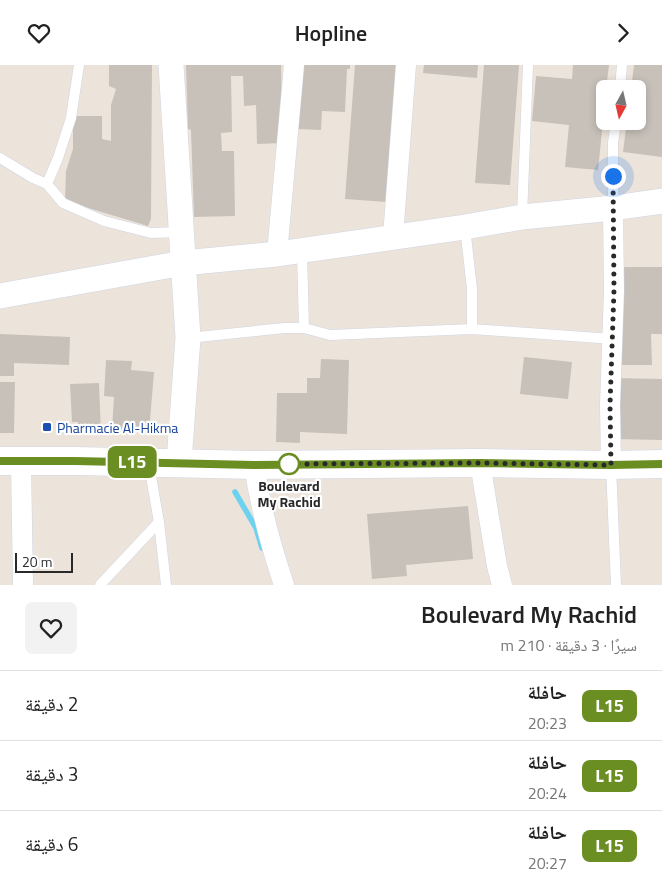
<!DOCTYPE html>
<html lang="ar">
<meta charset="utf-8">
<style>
body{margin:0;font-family:"Titillium Web","Noto Naskh Arabic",sans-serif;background:#f2f2f2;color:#222;direction:rtl;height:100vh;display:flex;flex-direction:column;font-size:19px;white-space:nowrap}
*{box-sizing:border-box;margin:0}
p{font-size:16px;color:#767676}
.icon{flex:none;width:28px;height:28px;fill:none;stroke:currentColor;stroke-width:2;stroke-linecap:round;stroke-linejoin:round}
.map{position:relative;height:520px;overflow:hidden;direction:ltr}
.details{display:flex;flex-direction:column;background:#fff;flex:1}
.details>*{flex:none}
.badge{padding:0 10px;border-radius:8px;font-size:18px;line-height:32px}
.needle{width:32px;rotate:188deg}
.tools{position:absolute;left:596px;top:15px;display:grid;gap:10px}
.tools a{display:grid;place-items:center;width:50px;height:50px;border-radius:8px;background:#fff;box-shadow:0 2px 8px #0003;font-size:25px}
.scale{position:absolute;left:15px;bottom:12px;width:58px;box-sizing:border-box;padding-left:5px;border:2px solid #292929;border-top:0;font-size:14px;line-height:18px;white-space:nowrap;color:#292929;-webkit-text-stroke:4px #fff;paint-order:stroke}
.you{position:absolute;width:25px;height:25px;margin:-12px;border:4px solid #fff;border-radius:50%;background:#1a73e8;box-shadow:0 0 0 8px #1a73e833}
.map>.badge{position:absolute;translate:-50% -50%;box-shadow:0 0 0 2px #fff}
.round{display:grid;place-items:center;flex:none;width:52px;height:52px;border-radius:8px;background:#f2f2f2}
.summary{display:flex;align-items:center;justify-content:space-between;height:85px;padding:0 25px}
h1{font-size:24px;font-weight:600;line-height:38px}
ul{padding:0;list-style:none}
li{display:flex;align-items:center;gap:15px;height:70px;padding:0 25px;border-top:1px solid #e0e0e0}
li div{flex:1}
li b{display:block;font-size:19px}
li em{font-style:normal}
li .badge{min-width:55px;font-weight:700;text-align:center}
header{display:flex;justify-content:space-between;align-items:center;height:65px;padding:0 25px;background:#fff;font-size:22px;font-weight:600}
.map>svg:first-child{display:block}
</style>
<header><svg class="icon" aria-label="forward" viewBox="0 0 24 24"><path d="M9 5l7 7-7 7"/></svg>Hopline<svg class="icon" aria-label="heart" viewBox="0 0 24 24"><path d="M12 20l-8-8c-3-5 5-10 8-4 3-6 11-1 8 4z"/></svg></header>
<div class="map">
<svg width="662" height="520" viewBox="0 0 662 520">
<rect width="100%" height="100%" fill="#ece4db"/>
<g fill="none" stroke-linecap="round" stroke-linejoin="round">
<polyline stroke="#6dd2ef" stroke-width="5.5" points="235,427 256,463 262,483"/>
</g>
<g fill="#c7c1ba">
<polygon points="109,0 152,0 151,154 148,161 65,136 66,106 73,84 73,51 102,51 102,74 111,76 111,40 116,24 109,21"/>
<polygon points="186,0 281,0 283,78 257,79 256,40 244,41 243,11 231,11 232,67 221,68 222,86 234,86 235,151 194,152 191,65 188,64"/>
<polygon points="301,0 350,0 350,4 347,4 345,47 322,46 321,65 298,64"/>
<polygon points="355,0 397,0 387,137 345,134"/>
<polygon points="424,0 478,0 477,13 423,8"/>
<polygon points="484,0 519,0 510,120 475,118"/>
<polygon points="573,0 609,0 606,24 605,24 605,37 598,105 565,102 569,60 532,56 536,11 572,14"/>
<polygon points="634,0 662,0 662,92 623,87 627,56 638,56 638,24 631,24"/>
<polygon points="622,202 662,202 662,269 651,269 652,300 622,300"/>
<polygon points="0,269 70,272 69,300 14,298 14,311 0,311"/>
<polygon points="524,292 572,297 568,334 520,329"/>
<polygon points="321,294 349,295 347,369 300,367 300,378 276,377 277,328 307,328 307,313 320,313"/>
<polygon points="106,295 132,296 131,305 154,307 149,367 112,364 114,332 104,331"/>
<polygon points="613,313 662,314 662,375 612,374"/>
<polygon points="0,317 15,317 14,368 0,368"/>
<polygon points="99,318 101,369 78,370 78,357 72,357 70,319"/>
<polygon points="468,441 473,494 406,500 407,511 372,514 367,449"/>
</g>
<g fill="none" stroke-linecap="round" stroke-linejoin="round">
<defs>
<g id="service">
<polyline points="620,24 622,0"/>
<polyline points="0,93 33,113 47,119 63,138 104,156 151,168 181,167"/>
<polyline points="47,119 58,93 71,53 79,0"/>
<polyline points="613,143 613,78 616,56"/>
<polyline points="522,151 528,0"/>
<polyline points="465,162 472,224 472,264"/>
<polyline points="302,186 304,263"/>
<polyline points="188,273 284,263 304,263 330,270 472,264 613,274"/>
<polyline points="149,400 159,457 166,520"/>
<polyline points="611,401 616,520"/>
<polyline points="100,520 159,457"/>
</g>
<g id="minor">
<polyline points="393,172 406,0"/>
<polyline points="277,189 294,0"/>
<polyline points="21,397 23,520"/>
<polyline points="480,398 497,501 502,520"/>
<path d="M254,400C260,441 271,481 284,520"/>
<polyline points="611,400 610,340 614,225 613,143"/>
</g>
<g id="tertiary">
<polyline points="171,0 188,273 179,397"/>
<polyline points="0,231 183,198 277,189 465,162 522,152 613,143 662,136"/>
</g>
<polyline id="secondary" points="0,396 75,396 254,400 480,398 611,400 662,399"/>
</defs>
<use href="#service" stroke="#d0d4e2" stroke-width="11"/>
<use href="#minor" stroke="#d0d4e2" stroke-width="21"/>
<use href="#tertiary" stroke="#d0d4e2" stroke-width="26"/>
<use href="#secondary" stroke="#d0d4e2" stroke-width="29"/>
<use href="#service" stroke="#fff" stroke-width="10"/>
<use href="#minor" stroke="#fff" stroke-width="20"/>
<use href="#tertiary" stroke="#fff" stroke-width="25"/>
<use href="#secondary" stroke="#fff" stroke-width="28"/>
</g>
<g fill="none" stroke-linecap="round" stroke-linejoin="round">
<defs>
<polyline id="line" points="0,396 75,396 254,400 480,398 611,400 662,399"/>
</defs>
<use href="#line" stroke="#fff" stroke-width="11"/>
<use href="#line" stroke="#6b8e23" stroke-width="8"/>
<polyline stroke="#292929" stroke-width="5" stroke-dasharray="0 9" points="289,399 480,398 611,400 610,340 614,225 613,111"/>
</g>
<rect fill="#1a4fb4" stroke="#fff" stroke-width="2" x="42" y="357" width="10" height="10" rx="2.5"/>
<circle fill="#fff" stroke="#6b8e23" stroke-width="2.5" cx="289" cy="399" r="10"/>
<g text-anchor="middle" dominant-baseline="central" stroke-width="4.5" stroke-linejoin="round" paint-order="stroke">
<g font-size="14" fill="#164399" stroke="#fff" text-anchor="start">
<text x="57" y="362">Pharmacie Al-Hikma</text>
</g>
<g font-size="14" font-weight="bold" fill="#292929" stroke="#fff">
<text x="289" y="420">Boulevard<tspan x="289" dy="16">My Rachid</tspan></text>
</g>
</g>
</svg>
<div class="tools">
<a><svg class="needle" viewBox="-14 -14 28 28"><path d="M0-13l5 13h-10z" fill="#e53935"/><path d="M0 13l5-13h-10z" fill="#767676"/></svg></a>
</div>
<div class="scale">20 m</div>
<div class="you" style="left:613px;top:111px"></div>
<b class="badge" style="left:132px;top:397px;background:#6b8e23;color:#fff">L15</b>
</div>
<section class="details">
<div class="summary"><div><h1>Boulevard My Rachid</h1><p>سيرًا · 3 دقيقة · 210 m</p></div><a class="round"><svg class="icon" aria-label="heart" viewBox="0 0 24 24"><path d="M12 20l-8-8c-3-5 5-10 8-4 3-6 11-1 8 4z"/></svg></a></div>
<ul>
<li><span class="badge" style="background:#6b8e23;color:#fff">L15</span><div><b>حافلة</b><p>20:23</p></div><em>2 دقيقة</em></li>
<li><span class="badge" style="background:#6b8e23;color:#fff">L15</span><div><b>حافلة</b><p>20:24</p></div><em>3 دقيقة</em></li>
<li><span class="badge" style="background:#6b8e23;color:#fff">L15</span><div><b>حافلة</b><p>20:27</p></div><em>6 دقيقة</em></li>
</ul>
</section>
